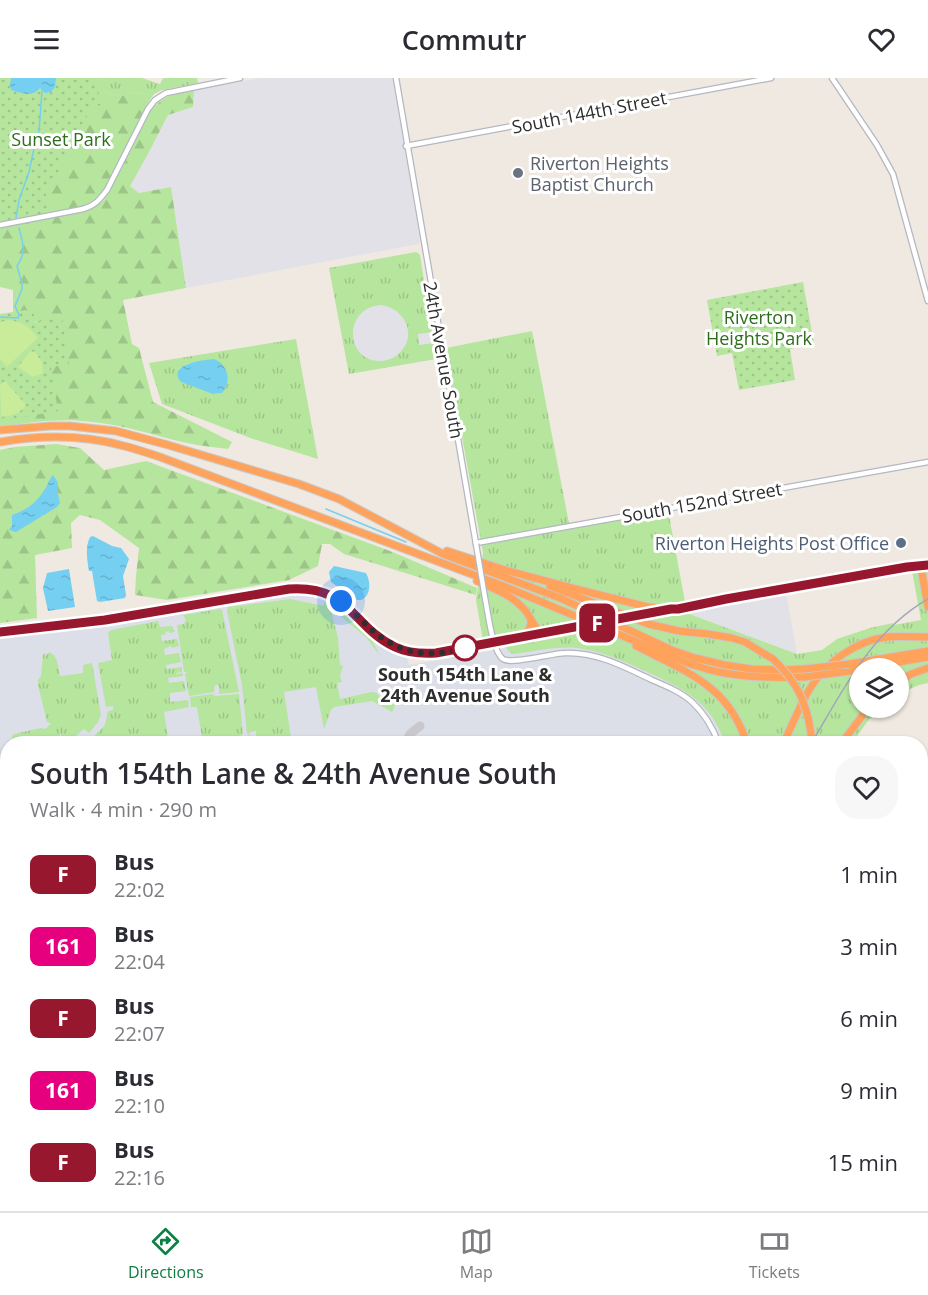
<!DOCTYPE html>
<meta charset="utf-8">
<style>
body{margin:0;font-family:"Open Sans",sans-serif;background:#f7f7f7;color:#2b2b33;height:100vh;display:flex;flex-direction:column;font-size:22px;white-space:nowrap}
*{box-sizing:border-box;margin:0}
p{font-size:20px;color:#7c7c81}
.icon{flex:none;width:33px;height:33px;fill:none;stroke:currentColor;stroke-width:2;stroke-linecap:round;stroke-linejoin:round}
.map{position:relative;flex:1;overflow:hidden}
.side{position:absolute;left:0px;top:658px;width:928px;height:476px;display:flex;flex-direction:column;background:#fff;border-radius:24px 24px 0 0;box-shadow:0 2px 4px #0004}
.side>*{flex:none}
.badge{padding:0 12px;border-radius:9px;font-size:21px;line-height:39px}
.controls{position:absolute;left:849px;top:580px;display:grid;gap:12px}
.controls a{display:grid;place-items:center;width:60px;height:60px;border-radius:50%;background:#fff;box-shadow:0 2px 4px #0004;font-size:30px}
.you{position:absolute;width:30px;height:30px;margin:-15px;border:4px solid #fff;border-radius:50%;background:#1a73e8;box-shadow:0 0 0 9px #1a73e833}
.map>.badge{position:absolute;translate:-50% -50%;box-shadow:0 0 0 3px #fff}
.round{display:grid;place-items:center;flex:none;width:63px;height:63px;border-radius:24px;background:#f7f7f7}
.headline{display:flex;align-items:center;justify-content:space-between;height:102px;padding:0 30px}
h1{font-size:28px;font-weight:600;line-height:45px}
ul{padding:0;list-style:none}
li{display:flex;align-items:center;gap:18px;height:72px;padding:0 30px}
li div{flex:1}
li b{display:block;font-size:22px}
li em{font-style:normal}
li .badge{min-width:66px;font-weight:700;text-align:center}
header{display:flex;justify-content:space-between;align-items:center;height:78px;padding:0 30px;background:#fff;font-size:27px;font-weight:600}
.tabs{display:flex;justify-content:space-around;align-items:center;height:84px;border-top:2px solid #e1e1e2;background:#fff;font-size:16px;color:#7c7c81}
.tabs a{display:grid;justify-items:center;gap:3px}
.tabs .current{color:#0b8043}
.map>svg:first-child{display:block}
</style>
<header><svg class="icon" aria-label="menu" viewBox="0 0 24 24"><path d="M4 6h16M4 12h16M4 18h16"/></svg>Commutr<svg class="icon" aria-label="heart" viewBox="0 0 24 24"><path d="M12 20l-8-8c-3-5 5-10 8-4 3-6 11-1 8 4z"/></svg></header>
<div class="map">
<svg width="928" height="1133" viewBox="0 0 928 1133">
<defs>
<pattern id="grass-tufts" width="24" height="20" patternUnits="userSpaceOnUse" patternTransform="scale(1.5)"><rect width="24" height="20" fill="#b6e59e"/><path d="M3 7l-1-3M5 7V3M7 7l1-3M15 17l-1-3M17 17v-4M19 17l1-3" fill="none" stroke="#9dc588"/></pattern>
<pattern id="forest-firs" width="22" height="20" patternUnits="userSpaceOnUse" patternTransform="scale(1.5)"><rect width="22" height="20" fill="#b6e59e"/><path d="M5 1l3.5 6h-7zM16 11l3.5 6h-7z" fill="#9dc588"/></pattern>
<pattern id="cemetery-stones" width="16" height="16" patternUnits="userSpaceOnUse" patternTransform="scale(1.5)"><rect width="16" height="16" fill="#c8d9b8"/><path d="M2 7V4a2 2 0 0 1 4 0v3zM10 15v-3a2 2 0 0 1 4 0v3z" fill="#acbb9e"/></pattern>
<pattern id="park-dots" width="8" height="8" patternUnits="userSpaceOnUse" patternTransform="scale(1.5)"><rect width="8" height="8" fill="#b6e59e"/><path d="M2 2h.1M6 6h.1" fill="none" stroke="#9dc588" stroke-width="1.8" stroke-linecap="round"/></pattern>
<pattern id="water-ripples" width="26" height="14" patternUnits="userSpaceOnUse" patternTransform="scale(1.5)"><rect width="26" height="14" fill="#75cff0"/><path d="M2 4q2-2 4 0t4 0M15 11q2-2 4 0t4 0" fill="none" stroke="#66b2ce"/></pattern>
</defs>
<rect width="100%" height="100%" fill="#efe9e1"/>
<g fill="#e3e1e8">
<polygon points="260,0 393,0 420,162 418,166 186,210 171,109 139,115 130,108 148,76 168,37 193,29 194,12"/>
<polygon points="416,174 420,177 436,281 349,296 329,190"/>
<polygon points="786,514 797,576 684,534 733,524"/>
</g>
<polygon fill="#dcdee8" points="294,513 316,515 332,521 345,530 375,560 391,570 406,576 409,587 511,569 598,569 695,613 730,666 8,666 8,1126 736,1126 737,1133 0,1133 0,557 92,547"/>
<g fill="url(#grass-tufts)" fill-rule="evenodd">
<polygon points="96,0 142,0 160,6 163,0 197,0 198,5 162,12 154,16 149,23 141,14 131,15 121,18 98,13"/>
<path d="M416,174L420,177L432,254L418,256L419,267L434,265L436,281L349,296L329,190ZM381,227C403,230 417,254 402,272C397,279 390,282 382,283C345,285 342,230 381,227Z"/>
<path d="M532,253L570,451L668,432L685,524L684,534L797,576L822,572L837,561L870,550L893,545L894,547L921,542L912,493L928,492V605L919,607L899,616L898,591H860V630H880L867,644L852,666H725C712,623 680,609 643,592C621,582 601,573 577,570C556,568 534,574 513,576C505,572 505,566 503,557L482,561V557L476,522L483,475L446,270Z"/>
<path d="M296,261L318,381L253,361L162,326L149,285ZM214,281L222,315L213,316L179,291L187,286Z"/>
<path d="M290,521L324,528V524L339,530L345,535L372,562L380,578L367,560L338,536H332L338,560L340,587L343,588L340,598L342,604L337,605L340,621L372,614L377,615L381,621L389,625L392,622V611H394C397,619 396,627 392,634L372,623L334,629L331,632L324,651L316,609L284,614L292,666H248L247,658L250,657L251,662L256,661V653L250,654V656H247L242,607L227,533L228,529Z"/>
<polygon points="220,531 222,532 239,614 219,616 219,607 215,607 214,614 189,618 185,596 187,594 184,594 177,547 184,546 186,542 183,537"/>
<polygon points="158,543 160,549 172,548 175,554 169,555 169,553 165,554 166,556 161,557 162,563 177,561 179,568 172,570 171,568 164,571 165,577 179,575 181,584 166,587 167,591 182,589 182,594 176,595 176,596 183,595 183,598 168,600 169,605 184,603 186,613 170,615 170,624 188,622 189,629 164,634 169,666 87,666 105,647 108,633 113,632 113,628 106,629 98,585 112,582 108,555 111,552"/>
<path d="M49,574C58,577 58,589 60,598H62L83,595V587L92,585L101,637L98,644L89,655L84,651L67,666H64L59,652L61,663L44,666H17L13,662L12,658L14,656L41,650L45,651L51,646L50,645L47,644L38,607V602L41,598L43,577L45,575L46,578Z"/>
<polygon points="213,616 215,618 239,616 243,656 239,659 228,661 227,663 229,666 203,666 197,629 191,629 190,619"/>
<polygon points="7,836 7,897 5,892 3,892 7,919 8,984 3,997 1,999 0,862"/>
<polygon points="22,1127 140,1127 142,1133 23,1133"/>
<polygon points="187,1127 249,1127 250,1133 189,1133"/>
<polygon points="284,1127 324,1127 326,1133 285,1133"/>
</g>
<g fill="url(#forest-firs)">
<path d="M0,0H96L99,13L121,18L131,15L141,14L149,23L105,109C99,119 92,124 82,129L0,144Z"/>
<path d="M194,12L193,29L168,37L148,76L130,108L139,115L171,109L186,210L123,222L132,266L139,270L153,324L232,364L228,371C215,369 201,368 187,365C155,358 125,347 92,344C61,340 31,344 0,349V340L41,245L13,236V212L0,209V150L93,130L104,122L150,33C166,16 172,16 194,12Z"/>
<polygon points="56,366 80,370 104,392 146,383 390,473 477,510 476,517 344,476 330,466 322,466 318,488 289,502 167,522 135,517 136,498 139,470 100,442 80,437 71,445 72,470 35,477 37,540 0,545 0,372 15,369"/>
</g>
<polygon fill="url(#cemetery-stones)" points="736,1127 736,1126 878,1127 877,1133 737,1133"/>
<g fill="url(#park-dots)">
<polygon points="0,0 96,0 101,27 92,29 45,119 48,135 0,144"/>
<polygon points="803,204 814,266 790,271 795,302 739,312 732,275 717,278 707,222"/>
<polygon points="33,231 35,244 62,240 69,286 51,289 58,333 0,343 0,236"/>
</g>
<g fill="#c9ec9a">
<path d="M9,242C23,244 30,249 38,260L7,289L0,281V244Z"/>
<polygon points="30,273 35,274 42,284 43,295 33,299 18,289"/>
<path d="M5,303L26,327C20,336 11,338 1,339L0,307Z"/>
</g>
<g fill="url(#water-ripples)">
<path d="M11,0H56L55,9L51,14L45,15L40,10C32,20 21,15 11,12L10,7Z"/>
<path d="M214,281C228,286 232,304 222,315L213,316L181,304C166,286 203,282 214,281Z"/>
<path d="M53,397L58,405L57,412L60,425L57,429L16,454L9,452L12,448V437C25,433 36,425 43,414C48,408 48,402 53,397Z"/>
<path d="M93,458L112,468L121,470L129,481L123,498L126,517L125,520L100,524L97,523L92,493H89C87,481 85,469 90,459Z"/>
<path d="M334,488L366,495C371,504 371,518 361,522H357L331,504L329,494Z"/>
<polygon points="69,491 75,529 48,533 43,510 47,495"/>
</g>
<g fill="none" stroke-linecap="round" stroke-linejoin="round">
<g stroke="#75cff0" stroke-width="1.5">
<polyline points="16,140 19,122 29,94 34,70 39,53 42,13"/>
<path d="M0,239L18,240L19,237L15,228L22,211V205L17,188C27,174 23,166 19,150"/>
<polyline points="326,431 406,464"/>
</g>
<g stroke="#c9c8cc" stroke-width="9">
<polyline points="342,666 353,666"/>
<polyline points="404,666 411,655 420,648"/>
<polyline points="0,731 8,730"/>
<polyline points="0,817 8,796"/>
<polyline points="4,1126 5,1070 8,1040"/>
<polyline points="173,1126 174,1133"/>
<polyline points="387,1126 388,1133"/>
<polyline points="434,1126 440,1133"/>
<polyline points="448,1126 449,1133"/>
<polyline points="494,1126 495,1133"/>
<polyline points="351,1133 356,1126"/>
</g>
<g stroke="#c9c8cc" stroke-width="22">
<polyline points="0,1101 5,1133"/>
<polyline points="264,1126 266,1133"/>
<polyline points="387,1126 388,1133"/>
</g>
<defs>
<g id="minor">
<polyline points="396,0 476,466"/>
<polyline points="832,0 877,67 893,96 928,223"/>
<polyline points="406,68 771,0"/>
<path d="M0,147L83,131C95,128 100,121 107,112L148,31L155,22L166,15L240,0"/>
<polyline points="476,465 928,384"/>
<path d="M485,520C488,534 492,573 503,581C512,587 552,575 566,575C597,574 625,589 652,602C666,608 681,614 692,624C705,636 713,650 719,666"/>
<path d="M0,554L105,542L289,511C325,509 341,522 366,546C375,555 384,563 395,569C409,575 422,575 436,575L515,560"/>
<polyline points="523,559 541,555"/>
<polyline points="644,1133 644,1126"/>
</g>
<g id="major">
<polyline points="671,531 685,530 692,527 913,488 928,487"/>
<polyline points="541,555 569,550"/>
<polyline points="921,794 928,792"/>
<polyline points="921,877 928,833"/>
<polyline points="921,930 928,886"/>
<polyline points="881,1133 883,1126"/>
<polyline points="888,1133 888,1126"/>
</g>
<g id="highway">
<polyline points="0,352 51,348 70,348 116,353 168,367 299,406 339,421 443,476 560,520 672,572 695,580 725,587 752,591 780,592 805,591"/>
<path d="M0,364C41,357 84,357 124,368C136,371 148,375 160,379L506,509L687,585C698,588 708,592 719,594C748,600 777,600 805,599"/>
<polyline points="447,473 508,493 576,511 648,529 671,531"/>
<polyline points="913,488 919,491 922,495 928,529"/>
<path d="M477,503C494,511 512,517 524,531C531,539 533,548 541,555"/>
<polyline points="550,508 648,546 679,553 708,556 732,560 745,564 773,581"/>
<path d="M514,561C523,557 531,555 531,543"/>
<path d="M636,568C686,594 729,607 747,666"/>
<polyline points="849,586 928,573"/>
<polyline points="843,594 928,579"/>
<polyline points="898,604 911,596 928,590"/>
<polyline points="811,655 812,666"/>
<path d="M783,666C792,648 799,629 809,612C825,585 855,563 887,559C900,558 914,559 928,559"/>
<polyline points="841,666 868,630"/>
<polyline points="658,1126 659,1133"/>
<polyline points="673,1126 675,1133"/>
</g>
</defs>
<use href="#minor" stroke="#b4b7c1" stroke-width="7"/>
<use href="#major" stroke="#c9c9c9" stroke-width="8"/>
<use href="#highway" stroke="#c9c9c9" stroke-width="9"/>
<use href="#minor" stroke="#fff" stroke-width="4.5"/>
<use href="#major" stroke="#f2d163" stroke-width="5"/>
<use href="#highway" stroke="#ffa35c" stroke-width="7"/>
<g stroke="#a3a6b8" stroke-width="1.5">
<path d="M811,666C843,612 871,554 928,521"/>
<polyline points="667,1126 668,1133"/>
</g>
<defs>
<polyline id="minor-bridge" points="476,466 485,520"/>
<polyline id="major-bridge" points="569,550 650,535"/>
<g id="highway-bridge">
<path d="M773,581C797,604 806,623 811,655"/>
<polyline points="805,591 849,586"/>
<polyline points="805,599 843,594"/>
</g>
</defs>
<use href="#minor-bridge" stroke="#b4b7c1" stroke-width="7" stroke-linecap="butt"/>
<use href="#major-bridge" stroke="#c9c9c9" stroke-width="8" stroke-linecap="butt"/>
<use href="#highway-bridge" stroke="#c9c9c9" stroke-width="9" stroke-linecap="butt"/>
<use href="#minor-bridge" stroke="#fff" stroke-width="4.5"/>
<use href="#major-bridge" stroke="#f2d163" stroke-width="5"/>
<use href="#highway-bridge" stroke="#ffa35c" stroke-width="7"/>
</g>
<g fill="none" stroke-linecap="round" stroke-linejoin="round">
<defs>
<path id="line" d="M0,554L105,542L289,511C351,507 351,548 395,569C408,575 422,576 436,575L671,531H678L726,521L907,489L928,487"/>
</defs>
<use href="#line" stroke="#fff" stroke-width="14"/>
<use href="#line" stroke="#96172e" stroke-width="9"/>
<path stroke="#2e2e2e" stroke-width="6" stroke-dasharray="0 10.8" d="M341,523C352,532 362,543 372,552C400,577 430,580 465,570"/>
</g>
<circle fill="#6b7280" stroke="#fff" stroke-width="2" cx="518" cy="95" r="6"/>
<circle fill="#5c6f8a" stroke="#fff" stroke-width="2" cx="901" cy="465" r="6"/>
<circle fill="#fff" stroke="#96172e" stroke-width="3" cx="465" cy="570" r="12"/>
<g text-anchor="middle" dominant-baseline="central" stroke-width="6" stroke-linejoin="round" paint-order="stroke">
<g font-size="18" fill="#2e2e2e" stroke="#fff">
<text transform="translate(589 34) rotate(-11)">South 144th Street</text>
<text transform="translate(444 282) rotate(80)">24th Avenue South</text>
<text transform="translate(702 424) rotate(-10)">South 152nd Street</text>
</g>
<g font-size="18" fill="#2c6e1b" stroke="#fff">
<text x="61" y="61">Sunset Park</text>
<text x="759" y="239">Riverton<tspan x="759" dy="21">Heights Park</tspan></text>
</g>
<g font-size="18" fill="#5b616d" stroke="#fff" text-anchor="start">
<text x="530" y="85">Riverton Heights<tspan x="530" dy="21">Baptist Church</tspan></text>
</g>
<g font-size="18" fill="#4e5e75" stroke="#fff" text-anchor="end">
<text x="889" y="465">Riverton Heights Post Office</text>
</g>
<g font-size="18" font-weight="bold" fill="#2e2e2e" stroke="#fff">
<text x="465" y="596">South 154th Lane &amp;<tspan x="465" dy="21">24th Avenue South</tspan></text>
</g>
</g>
</svg>
<div class="controls">
<a><svg class="icon" aria-label="layers" viewBox="0 0 24 24"><path d="M12 4l9 5-9 5-9-5zM3 14l9 5 9-5"/></svg></a>
</div>
<div class="you" style="left:341px;top:523px"></div>
<b class="badge" style="left:597px;top:545px;background:#96172e;color:#fff">F</b>
<section class="side">
<div class="headline"><div><h1>South 154th Lane &amp; 24th Avenue South</h1><p>Walk · 4 min · 290 m</p></div><a class="round"><svg class="icon" aria-label="heart" viewBox="0 0 24 24"><path d="M12 20l-8-8c-3-5 5-10 8-4 3-6 11-1 8 4z"/></svg></a></div>
<ul>
<li><span class="badge" style="background:#96172e;color:#fff">F</span><div><b>Bus</b><p>22:02</p></div><em>1 min</em></li>
<li><span class="badge" style="background:#e6007e;color:#fff">161</span><div><b>Bus</b><p>22:04</p></div><em>3 min</em></li>
<li><span class="badge" style="background:#96172e;color:#fff">F</span><div><b>Bus</b><p>22:07</p></div><em>6 min</em></li>
<li><span class="badge" style="background:#e6007e;color:#fff">161</span><div><b>Bus</b><p>22:10</p></div><em>9 min</em></li>
<li><span class="badge" style="background:#96172e;color:#fff">F</span><div><b>Bus</b><p>22:16</p></div><em>15 min</em></li>
</ul>
</section>
</div>
<nav class="tabs">
<a class="current"><svg class="icon" aria-label="directions" viewBox="0 0 24 24"><path d="M12 3l9 9-9 9-9-9zM9 14v-3h6M13 9l2 2-2 2"/></svg>Directions</a>
<a><svg class="icon" aria-label="map" viewBox="0 0 24 24"><path d="M3 6l6-2 6 2 6-2v14l-6 2-6-2-6 2zM9 4v14M15 6v14"/></svg>Map</a>
<a><svg class="icon" aria-label="tickets" viewBox="0 0 24 24"><path d="M3 7h18v10H3zM15 7v10"/></svg>Tickets</a>
</nav>
